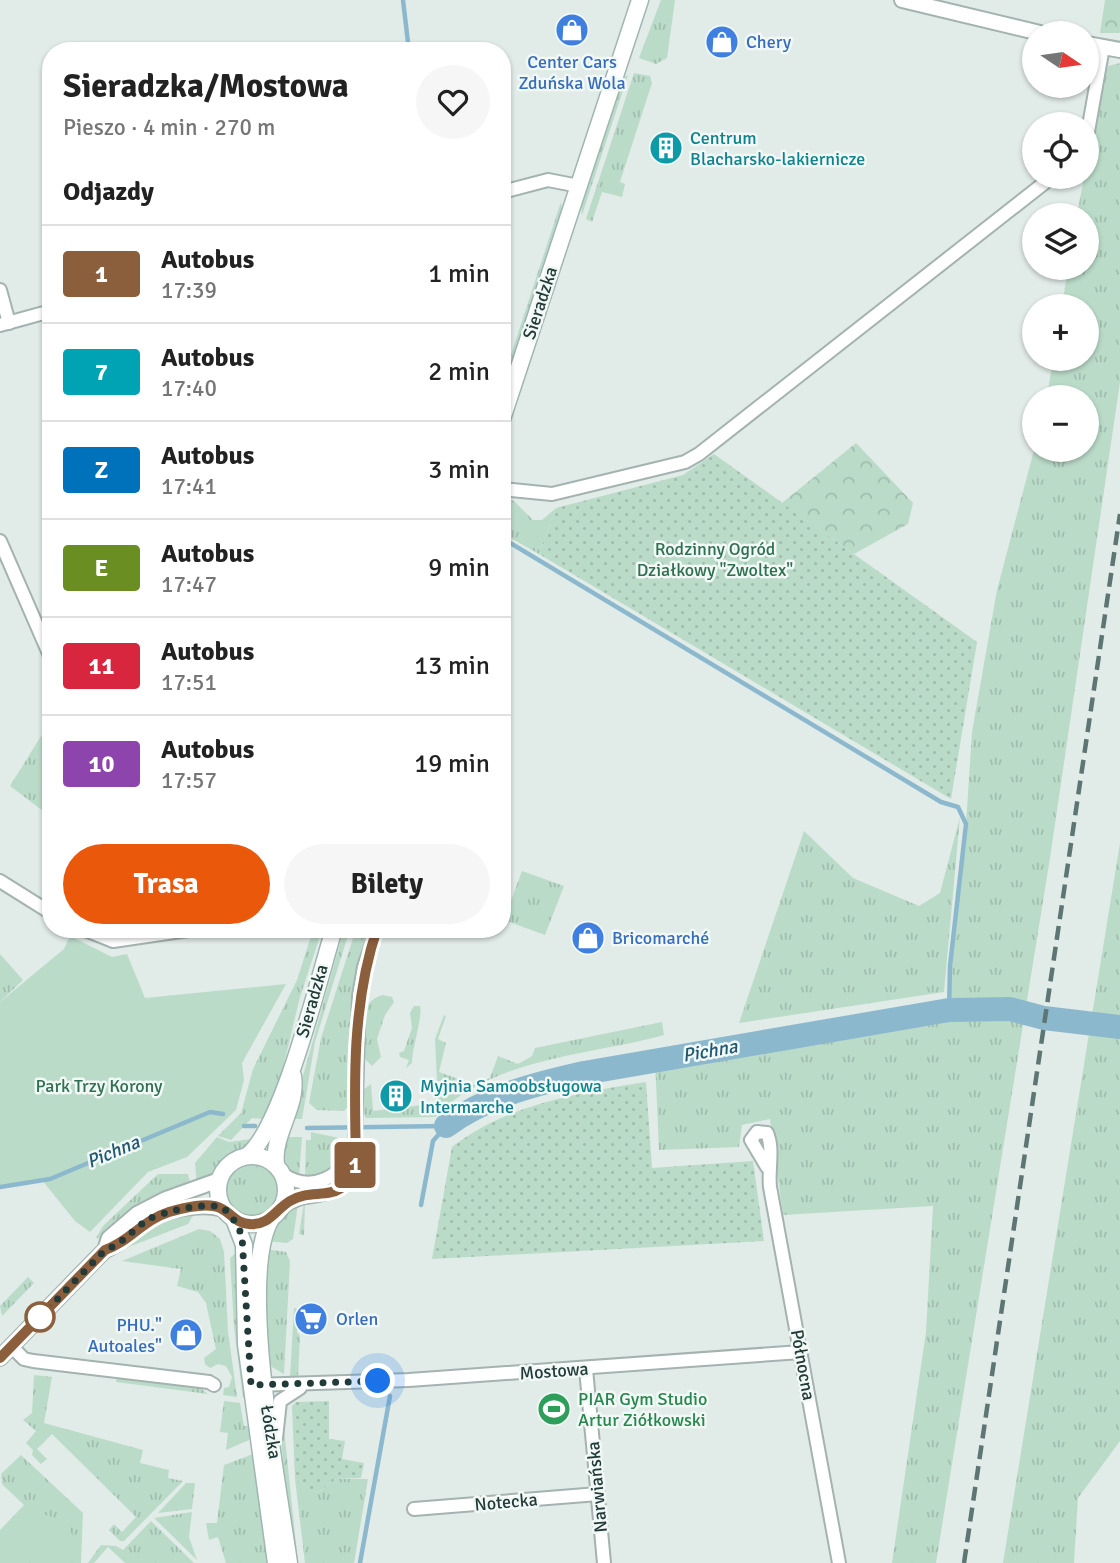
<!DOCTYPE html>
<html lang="pl">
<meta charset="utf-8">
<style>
body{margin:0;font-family:Signika,sans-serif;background:#f6f6f6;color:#222;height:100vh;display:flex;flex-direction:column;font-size:26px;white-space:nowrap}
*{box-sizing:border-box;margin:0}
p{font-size:23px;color:#767676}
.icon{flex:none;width:38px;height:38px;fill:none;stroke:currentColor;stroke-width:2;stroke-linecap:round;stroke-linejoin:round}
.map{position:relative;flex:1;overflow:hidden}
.drawer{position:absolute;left:42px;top:42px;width:469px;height:896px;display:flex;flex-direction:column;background:#fff;border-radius:28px;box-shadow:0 2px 5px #0004}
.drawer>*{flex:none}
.badge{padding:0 14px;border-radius:5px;font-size:24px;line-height:46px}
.needle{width:46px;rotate:103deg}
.fabs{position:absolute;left:1022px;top:21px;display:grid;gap:14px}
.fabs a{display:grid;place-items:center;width:77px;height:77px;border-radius:50%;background:#fff;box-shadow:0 2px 5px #0004;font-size:35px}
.you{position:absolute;width:35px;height:35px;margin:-18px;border:5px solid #fff;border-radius:50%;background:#1a73e8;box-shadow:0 0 0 10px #1a73e833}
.map>.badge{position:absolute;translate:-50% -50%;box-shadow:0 0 0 4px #fff}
h2{padding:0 21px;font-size:26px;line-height:63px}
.round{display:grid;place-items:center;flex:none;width:74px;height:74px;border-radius:37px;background:#f6f6f6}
.head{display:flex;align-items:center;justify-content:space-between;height:119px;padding:0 21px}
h1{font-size:33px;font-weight:800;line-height:52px}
.cta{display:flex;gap:14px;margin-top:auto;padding:14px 21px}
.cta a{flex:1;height:80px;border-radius:42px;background:#ea580c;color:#fff;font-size:28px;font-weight:800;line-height:80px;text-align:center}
.cta a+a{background:#f6f6f6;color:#222}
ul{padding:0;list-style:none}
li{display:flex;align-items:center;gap:21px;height:98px;padding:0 21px;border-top:2px solid #e0e0e0}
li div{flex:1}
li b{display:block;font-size:26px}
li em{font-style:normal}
li .badge{min-width:77px;font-weight:700;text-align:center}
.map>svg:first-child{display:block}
</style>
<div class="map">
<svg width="1120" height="1563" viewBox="0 0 1120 1563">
<defs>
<pattern id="grass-tufts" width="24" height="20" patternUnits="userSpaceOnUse" patternTransform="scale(1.75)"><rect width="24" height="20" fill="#bbdbc9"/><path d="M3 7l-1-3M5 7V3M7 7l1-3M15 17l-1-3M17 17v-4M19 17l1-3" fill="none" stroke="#a0bdad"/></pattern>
<pattern id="forest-crowns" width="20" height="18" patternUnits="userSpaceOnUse" patternTransform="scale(1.75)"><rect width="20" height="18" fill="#bbdbc9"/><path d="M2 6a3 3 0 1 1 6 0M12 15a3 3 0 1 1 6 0" fill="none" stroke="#a0bdad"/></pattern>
<pattern id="garden-dots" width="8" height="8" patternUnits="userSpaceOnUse" patternTransform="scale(1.75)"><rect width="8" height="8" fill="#bbdbc9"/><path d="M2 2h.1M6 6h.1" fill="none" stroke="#a0bdad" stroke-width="1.8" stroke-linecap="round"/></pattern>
</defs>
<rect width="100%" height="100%" fill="#e1ebe8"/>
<g fill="url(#grass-tufts)">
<polygon points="661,0 675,0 667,58 656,64 639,58"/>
<polygon points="1120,63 1120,382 1050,858 936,1563 892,1563 926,1332 933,1206 783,1215 770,1119 742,1125 739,1147 659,1150 655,1059 949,1010 950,966 966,824 972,732 997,590 1034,450 1087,450 1087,397 1047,397 1053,359 1087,359 1087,306 1062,306 1068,268 1087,268 1087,215 1077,215 1084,177 1087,177 1088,151 1108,66"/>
<polygon points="634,73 650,76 652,83 620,182 625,184 622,197 602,192 592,222 586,219"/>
<polygon points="628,75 582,215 581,206 624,77"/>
<polygon points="561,202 562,213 502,393 502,382"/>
<polygon points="502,497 514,501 533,520 542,520 556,508 539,554 502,533"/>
<polygon points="51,720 51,817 10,786"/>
<polygon points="960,817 944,992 739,1023 804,831 853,878 919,906 940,893"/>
<polygon points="1120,843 1120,1441 1078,1498 1074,1563 1003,1563"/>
<polygon points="522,871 564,886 545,935 504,920"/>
<polygon points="344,929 350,929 315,1042 302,1119 291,1119"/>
<polygon points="356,929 369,929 353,986 348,1107 344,1111 317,1110 309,1103 321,1038"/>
<polygon points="313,930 319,939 300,997 277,1093 266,1119 252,1118 231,1140 218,1136 241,1113 253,1069 297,980"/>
<polygon points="0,954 23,980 0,1002"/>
<path d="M383,995L392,997L394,1002L385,1015L377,1039L381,1057L372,1066L364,1058C364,1037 357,1000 383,995Z"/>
<path d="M414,1006H420C423,1015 412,1049 412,1063L406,1068L409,1060L400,1057L399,1053L404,1051L412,1028L410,1013Z"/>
<path d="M444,1015L446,1016L438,1039L446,1043L439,1072L475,1085L490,1078L498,1056L518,1064L532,1056L535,1048L662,1022L664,1035C588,1056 493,1057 435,1117L366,1118L363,1112V1090L371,1084L373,1111L438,1103L435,1039Z"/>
<path d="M311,1132L344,1139L347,1144C342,1168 327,1174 305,1179L306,1140H311Z"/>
<polygon points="217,1137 229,1142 257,1138 197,1185 195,1163"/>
<polygon points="284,1137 302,1137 299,1176 294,1175 283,1163"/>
<path d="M362,1143H366C366,1187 345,1201 305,1205L304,1235L299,1234L304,1203C342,1201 362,1181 362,1143Z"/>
<circle cx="252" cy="1190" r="25"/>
<polygon points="158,1174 188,1174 191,1187 102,1239 96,1238 103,1226"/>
<polygon points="298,1204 293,1239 287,1243 266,1241 274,1224"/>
<polygon points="195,1212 188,1224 121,1250 146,1229"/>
<polygon points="199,1229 210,1231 220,1239 224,1252 228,1331 237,1397 223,1395 224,1388 229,1387 232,1377 226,1366 218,1364 210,1368 205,1364 204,1358 216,1349 206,1303 198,1292 177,1286 181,1269 122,1261"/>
<polygon points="240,1249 247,1398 243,1398 234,1327 230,1258"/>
<polygon points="264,1249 286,1252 290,1261 284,1374 272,1367 266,1356"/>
<polygon points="28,1277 34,1283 2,1316 0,1306"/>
<polygon points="294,1308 298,1309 297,1332 300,1336 298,1377 290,1376"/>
<polygon points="34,1375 52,1377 44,1423 143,1450 140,1463 169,1470 168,1478 183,1481 124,1541 120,1541 109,1530 114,1524 122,1532 136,1517 52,1434 37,1449 47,1459 41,1464 32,1455 33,1450 26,1443 36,1431 23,1420 32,1413"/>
<polygon points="117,1377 199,1387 208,1394 116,1382"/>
<polygon points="224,1401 240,1403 244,1426 252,1426 249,1440 226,1450 228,1433 220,1432"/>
<polygon points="280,1428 284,1429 298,1563 293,1563"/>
<polygon points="256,1453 271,1563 226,1563 218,1537 209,1540 206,1523 217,1523 224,1465"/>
<polygon points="21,1455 83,1513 81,1563 0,1563 0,1530 24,1505 2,1484 1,1474"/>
<polygon points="295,1479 317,1493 336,1479 368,1479 354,1563 305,1563"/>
<polygon points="186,1483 195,1483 192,1509 158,1513"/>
<polygon points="192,1512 189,1537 197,1560 154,1518"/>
<polygon points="151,1521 194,1563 125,1563 108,1547 94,1563 88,1563 101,1545 116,1546 123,1550"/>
</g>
<g fill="url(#forest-crowns)">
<polygon points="1105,0 1120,0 1120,33 1100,33"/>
<polygon points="856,443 913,503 908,524 854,554 782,503"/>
</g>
<g fill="#bbdbc9">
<polygon points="70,936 112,957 127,954 145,998 286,984 242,1063 244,1080 236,1110 187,1157 148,1172 90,1232 75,1221 42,1180 0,1185 0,1002 64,949"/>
<path d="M23,1512C44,1514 64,1515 74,1538L71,1550L59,1561L0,1559V1538Z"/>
</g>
<g fill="url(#garden-dots)">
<polygon points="714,454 977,642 951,799 539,554 556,508 683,475"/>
<path d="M646,1082L652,1168L753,1161L764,1241L432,1259L452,1147C508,1104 578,1093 646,1082Z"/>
<polygon points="329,1401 329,1439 345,1441 342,1459 364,1463 361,1478 336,1479 317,1493 295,1479 292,1406 296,1402"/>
</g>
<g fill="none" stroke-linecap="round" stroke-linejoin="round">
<g stroke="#8cb8cd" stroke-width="4.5">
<polyline points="403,0 409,51"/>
<polyline points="502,538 941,802 958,807 966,824 950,966 949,1010"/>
<polyline points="244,1126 255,1126"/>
<polyline points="307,1128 446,1126"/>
<polyline points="0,1187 50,1179 210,1112 223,1114"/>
<polyline points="421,1205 433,1141 446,1126"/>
<polyline points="360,1563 390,1396"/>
</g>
<path stroke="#8cb8cd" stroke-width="24" d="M446,1126C487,1096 535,1084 584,1073L949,1010L1010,1009L1044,1018L1120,1027"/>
<defs>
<g id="minor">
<polyline points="1087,137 1103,47"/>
<polyline points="502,192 548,180 579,186"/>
<polyline points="0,290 9,323"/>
<polyline points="0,325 51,311"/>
<polyline points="502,489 552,494 685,462 699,454 1052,177"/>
<polyline points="0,541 51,658"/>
<polyline points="0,881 51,913"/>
<polyline points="83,929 113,941 195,929"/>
<path d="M767,1167L751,1140L757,1132L767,1133C774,1149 768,1170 770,1187L839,1563"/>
<path d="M284,1175C312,1193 342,1177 353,1148"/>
<path d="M282,1208C307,1187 333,1206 354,1171L359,996L364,967L377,929"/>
<polyline points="11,1346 24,1359 33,1361 209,1382 214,1385"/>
<polyline points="586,1369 604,1563"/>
<polyline points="254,1385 409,1380 801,1352"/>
<polyline points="276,1438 280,1401 300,1388"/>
<polyline points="414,1509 598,1494"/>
</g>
<g id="tertiary">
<polyline points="902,0 1040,33"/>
<polyline points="1087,44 1120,50"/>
<path d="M105,1250C121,1244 132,1231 147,1221C166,1209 201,1202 223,1209"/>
<polyline points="0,1358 94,1261 105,1250 109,1238 137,1214 166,1199 219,1180"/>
</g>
<g id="secondary">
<polyline points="502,419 640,0"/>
<circle cx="252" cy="1190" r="34"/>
<path d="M247,1156C283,1128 319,978 334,929"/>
<path d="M276,1165C272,1134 298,1107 293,1076"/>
<polyline points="234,1219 244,1245 246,1344 276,1563"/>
<path d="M271,1219C237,1277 279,1490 289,1563"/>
</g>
</defs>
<use href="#minor" stroke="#a4b3b0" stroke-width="16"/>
<use href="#tertiary" stroke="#a4b3b0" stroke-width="18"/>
<use href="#secondary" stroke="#a0b6b2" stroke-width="19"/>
<use href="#minor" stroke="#fff" stroke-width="12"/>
<use href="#tertiary" stroke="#fff" stroke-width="14"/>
<use href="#secondary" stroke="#fff" stroke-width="16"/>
<polyline stroke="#5d7674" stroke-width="4.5" stroke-dasharray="14 7" stroke-linecap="butt" points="964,1563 1120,514"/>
</g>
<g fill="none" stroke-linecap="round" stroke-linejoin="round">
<defs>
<path id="line" d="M0,1358L105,1250C129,1242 143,1220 169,1212C183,1208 209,1201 222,1209C232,1214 236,1223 249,1224C269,1226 275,1210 290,1201C316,1185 345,1209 356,1160C354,1083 352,1003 377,929"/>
</defs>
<use href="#line" stroke="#fff" stroke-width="16"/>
<use href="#line" stroke="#8b5e3c" stroke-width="10"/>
<path stroke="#223b38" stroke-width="7" stroke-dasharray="0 12.6" d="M40,1317L105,1250C123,1244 133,1229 149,1219C163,1212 210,1200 224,1209C232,1215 238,1226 242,1236L251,1385L378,1381"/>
</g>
<defs>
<symbol id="shop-disc" viewBox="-11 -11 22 22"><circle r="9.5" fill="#3f7fe0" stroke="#f1f8f5"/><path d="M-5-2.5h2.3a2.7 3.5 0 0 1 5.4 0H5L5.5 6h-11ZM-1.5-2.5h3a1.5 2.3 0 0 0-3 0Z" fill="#fff"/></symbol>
<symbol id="building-disc" viewBox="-11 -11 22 22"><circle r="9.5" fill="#0f9aa8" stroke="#f1f8f5"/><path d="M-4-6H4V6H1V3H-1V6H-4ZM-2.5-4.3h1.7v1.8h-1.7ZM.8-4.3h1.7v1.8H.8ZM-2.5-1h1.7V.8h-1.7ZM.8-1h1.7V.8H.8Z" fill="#fff"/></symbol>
<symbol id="supermarket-disc" viewBox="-11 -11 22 22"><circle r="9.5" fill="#3f7fe0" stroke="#f1f8f5"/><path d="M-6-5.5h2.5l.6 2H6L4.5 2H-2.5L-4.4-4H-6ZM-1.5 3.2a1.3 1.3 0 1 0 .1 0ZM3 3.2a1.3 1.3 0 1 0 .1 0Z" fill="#fff"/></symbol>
<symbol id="stadium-disc" viewBox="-11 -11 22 22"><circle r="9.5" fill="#2e9e5b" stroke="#f1f8f5"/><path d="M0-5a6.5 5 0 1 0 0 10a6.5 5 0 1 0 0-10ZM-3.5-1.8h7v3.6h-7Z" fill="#fff"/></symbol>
</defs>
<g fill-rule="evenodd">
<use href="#shop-disc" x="553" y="11" width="38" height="38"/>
<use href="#shop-disc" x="703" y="23" width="38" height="38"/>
<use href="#building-disc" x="647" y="129" width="38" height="38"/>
<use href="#shop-disc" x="569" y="919" width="38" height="38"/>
<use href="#building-disc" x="377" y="1077" width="38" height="38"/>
<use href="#supermarket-disc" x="292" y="1300" width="38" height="38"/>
<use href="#shop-disc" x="167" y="1316" width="38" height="38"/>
<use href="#stadium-disc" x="535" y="1390" width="38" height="38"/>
</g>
<circle fill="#fff" stroke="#8b5e3c" stroke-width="3.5" cx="40" cy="1317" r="14"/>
<g text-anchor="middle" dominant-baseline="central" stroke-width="5" stroke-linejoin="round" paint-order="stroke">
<g font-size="18" fill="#366cbe" stroke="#f1f8f5" text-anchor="start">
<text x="746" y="42">Chery</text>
<text x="572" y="62" text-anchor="middle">Center Cars<tspan x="572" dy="21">Zduńska Wola</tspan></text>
<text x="612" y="938">Bricomarché</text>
<text x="336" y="1319">Orlen</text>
<text x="162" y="1325" text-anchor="end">PHU."<tspan x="162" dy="21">Autoales"</tspan></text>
</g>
<g font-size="18" fill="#0d838f" stroke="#f1f8f5" text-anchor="start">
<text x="690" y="138">Centrum<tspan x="690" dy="21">Blacharsko-lakiernicze</tspan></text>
<text x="420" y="1086">Myjnia Samoobsługowa<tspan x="420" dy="21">Intermarche</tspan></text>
</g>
<g font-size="18" fill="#223b38" stroke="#f1f8f5">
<text transform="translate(540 303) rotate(-72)">Sieradzka</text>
<text transform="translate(312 1001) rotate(-74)">Sieradzka</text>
<text transform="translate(803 1365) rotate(80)">Północna</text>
<text transform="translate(554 1371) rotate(-4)">Mostowa</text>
<text transform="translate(271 1432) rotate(81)">Łódzka</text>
<text transform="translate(597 1487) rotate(-95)">Narwiańska</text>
<text transform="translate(506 1502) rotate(-5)">Notecka</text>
</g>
<g font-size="18" fill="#2f6f52" stroke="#f1f8f5">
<text x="715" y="549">Rodzinny Ogród<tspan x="715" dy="21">Działkowy "Zwoltex"</tspan></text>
<text x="99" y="1086">Park Trzy Korony</text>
</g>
<g font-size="18" fill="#27864d" stroke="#f1f8f5" text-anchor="start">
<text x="578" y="1399">PIAR Gym Studio<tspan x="578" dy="21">Artur Ziółkowski</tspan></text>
</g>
<g font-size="19" font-style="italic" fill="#205773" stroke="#f1f8f5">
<text transform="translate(710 1051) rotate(-10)">Pichna</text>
<text transform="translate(113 1152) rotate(-23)">Pichna</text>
</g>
</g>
</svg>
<div class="fabs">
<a><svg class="needle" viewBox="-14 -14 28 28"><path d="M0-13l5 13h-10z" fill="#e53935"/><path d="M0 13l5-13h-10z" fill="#767676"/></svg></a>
<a><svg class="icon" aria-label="locate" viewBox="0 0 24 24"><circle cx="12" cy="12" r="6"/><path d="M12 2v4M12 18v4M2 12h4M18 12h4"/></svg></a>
<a><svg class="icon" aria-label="layers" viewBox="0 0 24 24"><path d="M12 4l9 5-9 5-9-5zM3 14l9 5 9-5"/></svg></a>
<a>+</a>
<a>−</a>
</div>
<div class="you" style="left:378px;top:1381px"></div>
<b class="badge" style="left:355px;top:1165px;background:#8b5e3c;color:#fff">1</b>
<section class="drawer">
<div class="head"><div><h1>Sieradzka/Mostowa</h1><p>Pieszo · 4 min · 270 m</p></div><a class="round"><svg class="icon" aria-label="heart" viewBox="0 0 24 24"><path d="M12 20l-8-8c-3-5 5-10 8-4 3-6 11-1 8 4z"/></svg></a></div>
<h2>Odjazdy</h2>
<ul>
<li><span class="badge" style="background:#8b5e3c;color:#fff">1</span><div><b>Autobus</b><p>17:39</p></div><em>1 min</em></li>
<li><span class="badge" style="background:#00a3b4;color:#fff">7</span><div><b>Autobus</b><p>17:40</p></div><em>2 min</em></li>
<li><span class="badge" style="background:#0072bc;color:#fff">Z</span><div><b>Autobus</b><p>17:41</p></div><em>3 min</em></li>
<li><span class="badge" style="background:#6b8e23;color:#fff">E</span><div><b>Autobus</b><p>17:47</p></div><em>9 min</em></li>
<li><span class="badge" style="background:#d7263d;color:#fff">11</span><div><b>Autobus</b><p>17:51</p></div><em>13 min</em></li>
<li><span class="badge" style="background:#8e44ad;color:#fff">10</span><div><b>Autobus</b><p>17:57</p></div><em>19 min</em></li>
</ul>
<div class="cta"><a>Trasa</a><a>Bilety</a></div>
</section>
</div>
